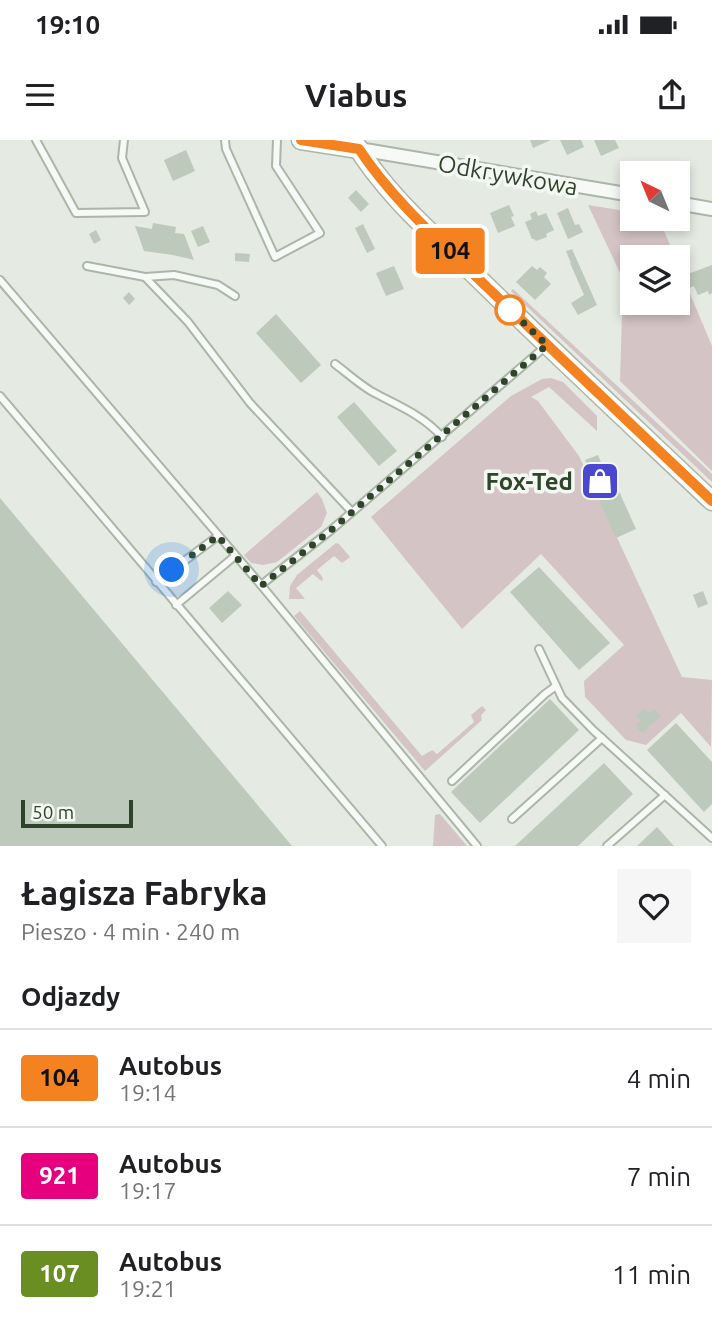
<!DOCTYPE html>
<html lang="pl">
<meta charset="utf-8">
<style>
body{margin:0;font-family:Ubuntu,sans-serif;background:#f6f6f6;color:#202124;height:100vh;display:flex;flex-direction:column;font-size:26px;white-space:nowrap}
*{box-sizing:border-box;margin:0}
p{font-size:23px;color:#757577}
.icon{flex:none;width:38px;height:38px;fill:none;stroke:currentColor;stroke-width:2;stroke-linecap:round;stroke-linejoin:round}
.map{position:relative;height:706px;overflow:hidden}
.details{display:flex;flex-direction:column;background:#fff;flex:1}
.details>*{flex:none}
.badge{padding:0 14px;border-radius:5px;font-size:24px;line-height:46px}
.needle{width:46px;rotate:317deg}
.buttons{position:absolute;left:620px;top:21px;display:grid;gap:14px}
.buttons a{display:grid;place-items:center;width:70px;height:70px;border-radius:0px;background:#fff;box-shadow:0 4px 10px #0003;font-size:35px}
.scale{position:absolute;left:21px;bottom:18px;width:112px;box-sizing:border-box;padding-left:7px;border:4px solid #2f442a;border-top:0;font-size:19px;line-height:24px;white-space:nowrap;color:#2f442a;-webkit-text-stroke:5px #f4f8f3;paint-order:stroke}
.you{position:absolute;width:35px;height:35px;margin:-18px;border:5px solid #fff;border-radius:50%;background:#1a73e8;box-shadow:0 0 0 10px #1a73e833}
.map>.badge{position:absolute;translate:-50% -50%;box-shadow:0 0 0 4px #fff}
h2{padding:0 21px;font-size:26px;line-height:63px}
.round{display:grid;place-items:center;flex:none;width:74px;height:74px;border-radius:0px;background:#f6f6f6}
.overview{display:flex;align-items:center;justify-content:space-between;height:119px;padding:0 21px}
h1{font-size:33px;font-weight:700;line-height:52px}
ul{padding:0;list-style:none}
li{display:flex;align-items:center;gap:21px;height:98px;padding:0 21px;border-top:2px solid #e0e0e0}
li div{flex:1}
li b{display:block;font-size:26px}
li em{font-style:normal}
li .badge{min-width:77px;font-weight:700;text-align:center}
.status{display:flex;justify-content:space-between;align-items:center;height:49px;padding:0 35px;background:#fff;direction:ltr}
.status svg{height:19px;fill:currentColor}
header{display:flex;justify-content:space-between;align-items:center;height:91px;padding:0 21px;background:#fff;font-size:32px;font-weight:700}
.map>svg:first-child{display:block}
</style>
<div class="status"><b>19:10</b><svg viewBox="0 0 49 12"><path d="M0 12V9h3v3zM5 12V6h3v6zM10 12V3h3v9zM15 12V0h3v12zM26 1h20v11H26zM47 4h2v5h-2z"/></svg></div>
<header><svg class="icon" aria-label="menu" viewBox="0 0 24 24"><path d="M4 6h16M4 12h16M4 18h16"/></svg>Viabus<svg class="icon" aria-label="share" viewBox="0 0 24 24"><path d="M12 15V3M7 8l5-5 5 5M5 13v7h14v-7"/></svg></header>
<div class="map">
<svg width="712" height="706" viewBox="0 0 712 706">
<rect width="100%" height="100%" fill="#e5ebe3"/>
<g fill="#d5c4c5">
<polygon points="588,65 632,72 632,79 659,79 675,117 632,117 632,163 677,163 677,123 712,206 712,331 620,241 623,139"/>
<polygon points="513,149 712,334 712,342 522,162 511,151"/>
<polygon points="551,238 563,242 597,276 597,291 549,247 531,257 538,261 579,316 682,537 712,540 711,607 681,573 646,605 626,600 585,557 584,541 624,505 541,414 462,489 371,377 511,256 542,239"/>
<polygon points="317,352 322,359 327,373 321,387 277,422 263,425 251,423 244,415"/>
<polygon points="336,403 339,404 350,417 342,423 334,416 317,430 323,438 322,441 320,440 313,434 296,448 305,459 289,459 290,446 297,435"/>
<polygon points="300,471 422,616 432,610 437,614 474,582 471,575 482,566 486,570 481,575 482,580 425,631 294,476"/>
<polygon points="440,674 467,706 433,706 435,675"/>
</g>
<g fill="#bdc9ba">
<polygon points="530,0 551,0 533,8"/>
<polygon points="560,0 581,0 584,7 567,15"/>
<polygon points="594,0 615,0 619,8 601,16"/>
<polygon points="186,10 195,31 173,41 164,20"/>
<polygon points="356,50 369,64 361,72 348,58"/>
<polygon points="509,65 514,76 511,77 515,86 498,93 490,73"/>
<polygon points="568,68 575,85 579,84 583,92 568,99 557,73"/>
<polygon points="536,71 538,76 546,73 554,90 546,94 547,97 536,101 534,99 532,99 525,82 532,79 530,74"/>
<polygon points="153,83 176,87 175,93 184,94 194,120 173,115 144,111 135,86 152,89"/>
<polygon points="363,84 375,109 367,113 355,88"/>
<polygon points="203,86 210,102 198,107 191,91"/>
<polygon points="96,90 101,100 94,104 89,94"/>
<polygon points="572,109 597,165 578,175 571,163 584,155 570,123 571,123 566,111"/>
<polygon points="235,113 250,114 249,122 235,121"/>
<polygon points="712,125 712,153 709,155 708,151 698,155 694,146 689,148 685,137 689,135 688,134"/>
<polygon points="394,126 404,149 386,156 376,133"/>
<polygon points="532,126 537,130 540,127 547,133 544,137 551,144 535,160 516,142"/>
<polygon points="129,152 135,159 129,165 123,158"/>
<polygon points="276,174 321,225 301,243 256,193"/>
<polygon points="354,262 397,311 379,326 337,277"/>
<polygon points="598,315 610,344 597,349 585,320"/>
<polygon points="617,347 636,389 616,398 597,356"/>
<polygon points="0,358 292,706 0,706"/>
<polygon points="539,427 610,503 579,530 510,452"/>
<polygon points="228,451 242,465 222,483 209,468"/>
<polygon points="703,451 708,464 698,468 693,455"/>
<polygon points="550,559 579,590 480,683 451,652"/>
<polygon points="645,568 649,573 654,569 661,576 642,593 635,585 641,581 636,576"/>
<polygon points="676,583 712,622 712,664 704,672 647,610"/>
<polygon points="604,623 633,654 578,706 515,706"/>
<polygon points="657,687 674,706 637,706"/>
</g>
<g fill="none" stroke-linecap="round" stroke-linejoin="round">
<defs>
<g id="lane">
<polyline points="36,0 76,73 145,72 122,18 124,0"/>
<polyline points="225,0 226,9 275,117 320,93 276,26 277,0"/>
<polyline points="87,126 145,137 188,182 250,263 352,372"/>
<polyline points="145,137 174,135 218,145 235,156"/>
<polyline points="0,140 261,445 477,706"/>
<path d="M335,224C347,233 358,243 371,251C396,265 422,274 442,297"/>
<polyline points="0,256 382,706"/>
<polyline points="156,442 218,396"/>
<polyline points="261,445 330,391 546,206"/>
<polyline points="176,465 235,416"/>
<polyline points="539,509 562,558 593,590 712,698"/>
<polyline points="452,641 545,554 556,546"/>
<polyline points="512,679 602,598"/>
<polyline points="607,706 665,655"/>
</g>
<g id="street">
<polyline points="359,9 632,55"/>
<polyline points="677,63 712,69"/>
</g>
<g id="secondary">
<polyline points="301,0 359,9"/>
<path d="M353,0C385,55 436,97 481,141C557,215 635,288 712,361"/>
</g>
</defs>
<use href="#lane" stroke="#abb6a8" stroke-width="10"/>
<use href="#street" stroke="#abb6a8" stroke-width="16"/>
<use href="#secondary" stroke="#abb6a8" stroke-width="21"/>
<use href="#lane" stroke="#f6f9f6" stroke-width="6"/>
<use href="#street" stroke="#f6f9f6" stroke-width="12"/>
<use href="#secondary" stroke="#fff" stroke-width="18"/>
</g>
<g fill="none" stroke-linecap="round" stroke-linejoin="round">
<defs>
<path id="line" d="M301,0L359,9C394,62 443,104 489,149C563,220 637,290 712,361"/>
</defs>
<use href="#line" stroke="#fff" stroke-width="16"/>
<use href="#line" stroke="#f58220" stroke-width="10"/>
<polyline stroke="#2f442a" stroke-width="7" stroke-dasharray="0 12.6" points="172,430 218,396 261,446 330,391 547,205 510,170"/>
</g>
<defs>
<symbol id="shop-square" viewBox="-11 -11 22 22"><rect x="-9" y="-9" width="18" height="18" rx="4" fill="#4a47d1" stroke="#f4f8f3"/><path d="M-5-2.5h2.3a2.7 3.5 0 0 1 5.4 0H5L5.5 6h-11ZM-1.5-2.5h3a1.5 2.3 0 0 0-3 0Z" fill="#fff"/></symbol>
</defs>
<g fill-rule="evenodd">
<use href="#shop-square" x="578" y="319" width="44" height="44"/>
</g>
<circle fill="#fff" stroke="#f58220" stroke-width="3.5" cx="510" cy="170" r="14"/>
<g text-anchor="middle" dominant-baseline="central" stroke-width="7" stroke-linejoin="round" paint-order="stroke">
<g font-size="24" fill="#2f442a" stroke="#f4f8f3">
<text transform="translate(508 35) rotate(10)">Odkrywkowa</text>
</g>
<g font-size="24" font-weight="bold" fill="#2f442a" stroke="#f4f8f3" text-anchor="end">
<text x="573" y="341">Fox-Ted</text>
</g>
</g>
</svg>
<div class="buttons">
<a><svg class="needle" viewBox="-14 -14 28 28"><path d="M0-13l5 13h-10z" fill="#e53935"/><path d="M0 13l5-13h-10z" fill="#757577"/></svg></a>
<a><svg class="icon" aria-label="layers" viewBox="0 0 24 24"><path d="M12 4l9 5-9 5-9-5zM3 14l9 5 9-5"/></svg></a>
</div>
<div class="scale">50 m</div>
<div class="you" style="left:172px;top:430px"></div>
<b class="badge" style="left:450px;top:111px;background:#f58220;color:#111">104</b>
</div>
<section class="details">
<div class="overview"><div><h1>Łagisza Fabryka</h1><p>Pieszo · 4 min · 240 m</p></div><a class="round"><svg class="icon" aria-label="heart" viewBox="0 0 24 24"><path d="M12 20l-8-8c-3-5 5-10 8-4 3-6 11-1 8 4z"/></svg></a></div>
<h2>Odjazdy</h2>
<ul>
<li><span class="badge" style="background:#f58220;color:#111">104</span><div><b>Autobus</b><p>19:14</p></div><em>4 min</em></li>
<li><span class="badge" style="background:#e6007e;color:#fff">921</span><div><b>Autobus</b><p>19:17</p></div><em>7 min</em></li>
<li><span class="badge" style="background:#6b8e23;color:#fff">107</span><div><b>Autobus</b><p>19:21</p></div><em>11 min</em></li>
</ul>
</section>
